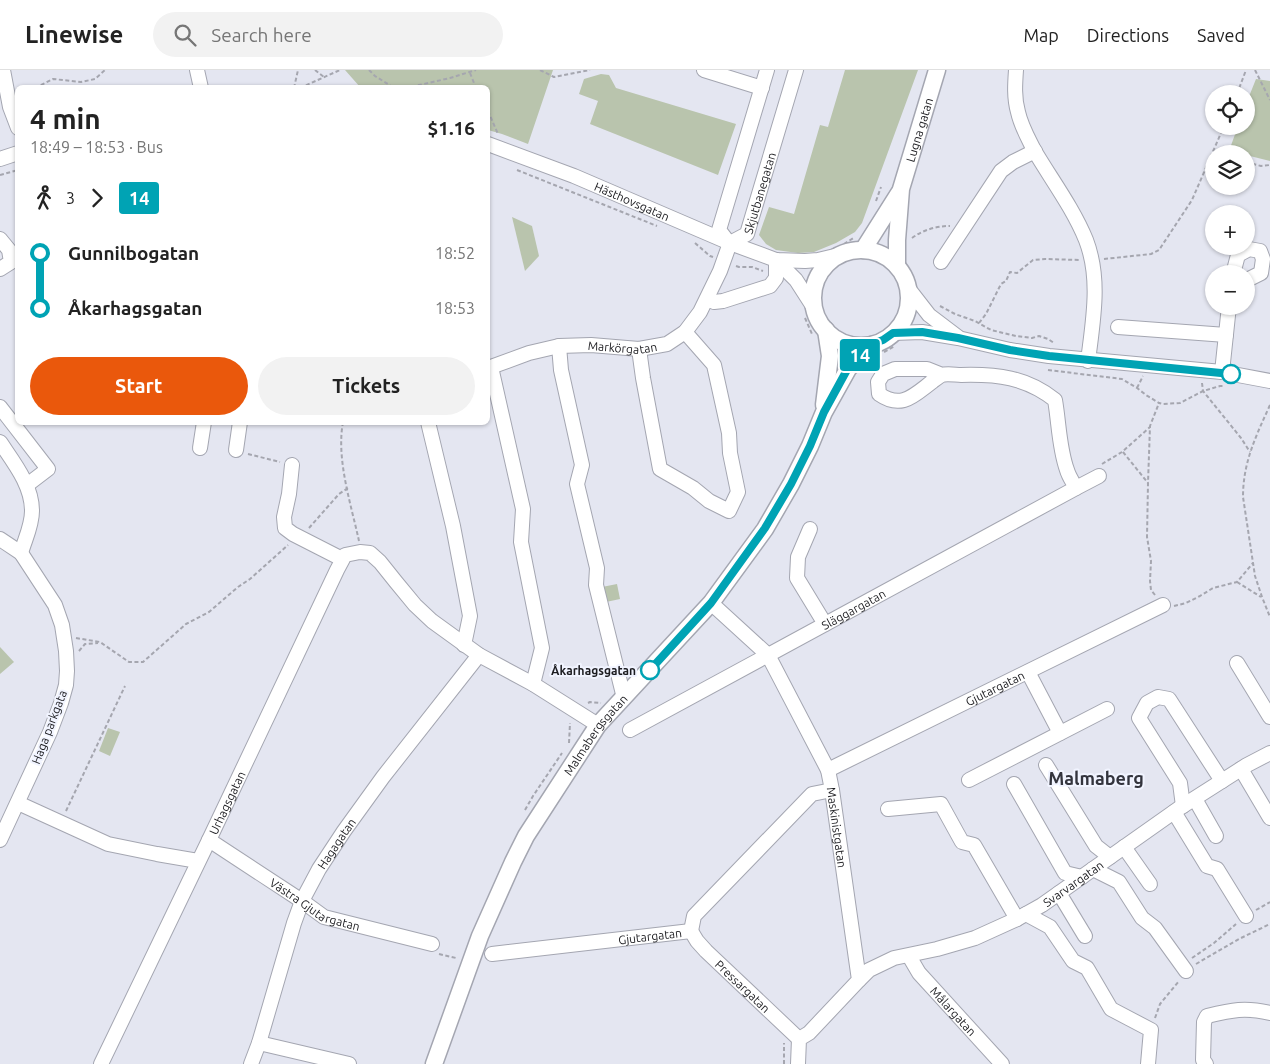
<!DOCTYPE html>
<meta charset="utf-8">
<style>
body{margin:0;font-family:Ubuntu,sans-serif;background:#f2f2f2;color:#222;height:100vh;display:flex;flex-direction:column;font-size:19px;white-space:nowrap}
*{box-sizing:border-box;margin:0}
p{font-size:16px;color:#767676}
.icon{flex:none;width:28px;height:28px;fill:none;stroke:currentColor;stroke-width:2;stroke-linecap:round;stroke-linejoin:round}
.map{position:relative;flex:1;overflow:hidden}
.panel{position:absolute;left:15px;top:15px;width:475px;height:340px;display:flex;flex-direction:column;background:#fff;border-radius:8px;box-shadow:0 1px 4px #0004}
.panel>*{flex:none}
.badge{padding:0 10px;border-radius:4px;font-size:18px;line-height:32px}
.fabs{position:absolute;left:1205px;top:15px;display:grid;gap:10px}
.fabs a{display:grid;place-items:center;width:50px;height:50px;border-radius:50%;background:#fff;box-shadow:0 1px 4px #0004;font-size:25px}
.map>.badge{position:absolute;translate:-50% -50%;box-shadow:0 0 0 2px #fff}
.legs{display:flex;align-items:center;gap:8px;height:55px;padding:0 15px;font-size:16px}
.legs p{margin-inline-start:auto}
.overview{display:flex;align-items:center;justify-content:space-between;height:85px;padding:0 15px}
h1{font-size:28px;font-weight:700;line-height:38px}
.action{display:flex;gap:10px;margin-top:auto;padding:10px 15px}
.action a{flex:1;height:58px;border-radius:30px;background:#ea580c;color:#fff;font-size:20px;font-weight:700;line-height:58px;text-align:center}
.action a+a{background:#f2f2f2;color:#222}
ul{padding:0 15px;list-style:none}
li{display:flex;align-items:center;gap:18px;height:55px;font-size:19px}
li i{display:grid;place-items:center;width:8px;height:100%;margin:0 6px;background:currentColor}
li i::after{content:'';width:12px;height:12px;margin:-6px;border:4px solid;border-radius:50%;background:#fff}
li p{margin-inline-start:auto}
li:first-child i{background:linear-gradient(#0000 50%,currentColor 0)}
li:last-child i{background:linear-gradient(currentColor 50%,#0000 0)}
header{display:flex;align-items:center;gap:30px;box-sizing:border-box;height:70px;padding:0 25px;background:#fff;border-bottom:1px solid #e0e0e0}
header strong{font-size:24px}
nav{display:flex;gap:28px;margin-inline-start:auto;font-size:18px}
.search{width:350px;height:45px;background:#f2f2f2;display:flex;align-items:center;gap:12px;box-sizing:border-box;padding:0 18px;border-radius:28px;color:#767676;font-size:19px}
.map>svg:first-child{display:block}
</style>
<header>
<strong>Linewise</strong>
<div class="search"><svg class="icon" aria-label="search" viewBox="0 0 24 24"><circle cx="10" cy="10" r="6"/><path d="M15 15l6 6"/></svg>Search here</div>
<nav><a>Map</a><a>Directions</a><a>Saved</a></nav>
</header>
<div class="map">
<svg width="1270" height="994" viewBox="0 0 1270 994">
<rect width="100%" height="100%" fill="#e4e6f1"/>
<g fill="#b9c4ad">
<polygon points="345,0 553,0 528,74 502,64 488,60 488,18 360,17"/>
<polygon points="845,0 918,0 862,153 855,162 836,173 814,182 798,183 776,180 766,174 759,165 769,137 794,144 820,55 828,57"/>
<polygon points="601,4 609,5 616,18 736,54 718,105 590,54 598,31 579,24 584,9"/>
<polygon points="1256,9 1270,11 1270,91 1246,85 1246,84 1240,84 1229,81 1238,56 1246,56 1246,34"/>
<polygon points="512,147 532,156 539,186 525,201"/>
<polygon points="617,514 620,529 606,532 602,517"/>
<polygon points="0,577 14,592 0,604"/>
<polygon points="108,658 120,662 110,686 99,681"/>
</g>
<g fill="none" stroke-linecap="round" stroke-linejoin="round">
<defs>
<g id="minor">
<polyline points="3,0 10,37 18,58"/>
<polyline points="197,0 201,18"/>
<polyline points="704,0 762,18"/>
<path d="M1016,0C1015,14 1014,28 1018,42C1021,56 1028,68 1034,80C1051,109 1073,138 1086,170C1101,209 1093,250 1088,291"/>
<path id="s1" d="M488,74L574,106L730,173L776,190L805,191L818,190L839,185"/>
<polyline points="0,89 18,83"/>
<polyline points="0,169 9,180 11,192 0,199"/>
<polyline points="729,173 719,160 767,0"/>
<path id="s2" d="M730,173L747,164L796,0"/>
<polyline points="776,190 796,210 814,238"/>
<polyline points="941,192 1001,101 1013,92 1035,81"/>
<polyline points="1233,204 1238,185 1249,179 1260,181 1263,189 1261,203 1249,209 1246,209"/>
<polyline points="908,218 929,245 958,267"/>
<polyline points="707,229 714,232 723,231 770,216 776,208 776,190"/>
<polyline points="1118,257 1226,265"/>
<polyline points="893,263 922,262 958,268 1010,280 1049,286 1222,302 1270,311"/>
<polyline points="559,276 561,300 582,395 577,414 597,498 596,515 624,628"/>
<polyline points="639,279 643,308 660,399 693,418 709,431 729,441 738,422 730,383 729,363 714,295 685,262"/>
<polyline points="491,297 523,439 521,472 542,578 533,614"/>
<path id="s3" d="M488,298L529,283L559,276L591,275L639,279L667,274L685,262L700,242L720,201L730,173"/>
<polyline points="1222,302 1229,236"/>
<polyline points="0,337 48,399 27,415"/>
<polyline points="428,352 453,456 470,546 464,575"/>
<path d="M0,372C14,393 32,415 32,441C32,456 25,469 21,483"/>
<polyline points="200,378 204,352"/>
<polyline points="236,380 240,352"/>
<polyline points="292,395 289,424 284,447 285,458 293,464 342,489"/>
<polyline points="1076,418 1099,406"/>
<polyline points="810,459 798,487 797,508 825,554"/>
<polyline points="0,469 21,483 55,535 62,555 66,581 67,601 66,615 61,633 50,662 0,770"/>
<path id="s4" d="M711,533L768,585L828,700L832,720L859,910L809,963L799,969L798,994"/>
<polyline points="1237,593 1270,647"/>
<polyline points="1028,602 1060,663"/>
<path id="s5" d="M630,660L1076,418C1073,412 1069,407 1067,400C1059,378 1059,353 1055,330C1026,307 997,304 961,305C956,305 947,303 942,305C939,306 935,310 933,311C914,325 902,340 879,324L878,312L883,304L895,299H927L942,305"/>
<polyline points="1046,695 1096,776 1110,787"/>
<polyline points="1241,699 1270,748"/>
<path id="s6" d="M828,700L1163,535"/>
<polyline points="969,710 1107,639"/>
<polyline points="1014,714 1065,803 1082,807"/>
<polyline points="1195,729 1216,766"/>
<polyline points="18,733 108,774 157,784 198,791"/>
<polyline points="1183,736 1180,713 1139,648 1147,633 1158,627 1169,629 1222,711"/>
<polyline points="888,739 941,734 962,772 974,775 1017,849"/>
<polyline points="1174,742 1207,796 1217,799 1246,846"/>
<path id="s7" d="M209,770L302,831L324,847L432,874"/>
<polyline points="1124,777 1150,814"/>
<polyline points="1093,799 1119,812 1142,848 1155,858 1186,901"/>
<polyline points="1059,823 1085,866"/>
<polyline points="1026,844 1050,857 1073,891 1087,898 1111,939 1151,960 1148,994"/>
<polyline points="691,861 694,846 812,724 832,720"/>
<path id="s8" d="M691,861L697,871L706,881L799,969"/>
<path id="s9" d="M492,884L691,861"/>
<path id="s10" d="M909,886L919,903L1002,994"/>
<path id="s11" d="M859,910L869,900L894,888L937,879L975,868L1017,849L1042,835L1178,739L1247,695L1270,683"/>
<polyline points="259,973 349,994"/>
<path id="s12" d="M101,994L209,770L337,500L345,485L360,482L370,483L380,492L396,512L415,535L432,551L479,585L533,614L598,655"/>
<path id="s13" d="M251,994L259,973L294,853L302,831L319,799L344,761L383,707L479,585"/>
<path d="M1206,994L1203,990L1204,952L1207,946C1232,940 1245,937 1270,943"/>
</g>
<g id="major">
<polyline points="863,180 899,123"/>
<circle cx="861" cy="228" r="48"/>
<path id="s14" d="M897,196V170L901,119L937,0"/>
<polyline points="824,335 830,286 826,260"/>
<path id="s15" d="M434,994L480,866L513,792L526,766L598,655L711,533L765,459L791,414L810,376L824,342L848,299L871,275"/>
</g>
</defs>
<use href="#minor" stroke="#a4a6b1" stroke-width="16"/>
<use href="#major" stroke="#a4a6b1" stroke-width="19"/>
<g stroke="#a5a6af" stroke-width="2" stroke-dasharray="4 2.5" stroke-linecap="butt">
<polyline points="315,0 324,7"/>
<polyline points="369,0 375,6 391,16"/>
<polyline points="540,0 554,7 590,0"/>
<polyline points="1255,0 1270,30"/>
<polyline points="470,3 476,18"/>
<polyline points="392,17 415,16 450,8 476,0"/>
<polyline points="35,18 53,9 81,12 95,9 105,0"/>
<polyline points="294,18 298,0"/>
<polyline points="300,18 340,0"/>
<polyline points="1237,24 1246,0"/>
<polyline points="488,41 498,64"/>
<polyline points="1246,92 1261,96 1270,95"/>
<polyline points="517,100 657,156"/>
<polyline points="1205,102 1214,97"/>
<polyline points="0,105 18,100"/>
<polyline points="876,131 881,117"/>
<path d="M912,168C923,160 936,156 950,156"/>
<polyline points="695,173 710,186 713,187"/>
<polyline points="844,174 855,167"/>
<polyline points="1104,189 1151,184 1159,180 1192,130 1224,56"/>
<polyline points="736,196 739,197 752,197 763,201"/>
<polyline points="940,236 955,244 975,251 991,260 1016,266 1032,268 1039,266 1048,269 1054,273"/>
<polyline points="805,248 812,264"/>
<polyline points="979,253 986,244 1001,214 1006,211 1010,202 1017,203 1033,190 1045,189 1079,190"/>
<polyline points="884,282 895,276"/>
<polyline points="1048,300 1122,309 1137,318 1146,325 1159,333 1163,334 1180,333 1203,321 1220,316 1225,316"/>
<polyline points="1202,313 1203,321 1241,368 1250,382"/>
<polyline points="1137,318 1143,306"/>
<path d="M1270,335C1256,366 1243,392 1243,427L1255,506L1262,527L1270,547"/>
<path d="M343,352C336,389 351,434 359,471"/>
<polyline points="1123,382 1148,413"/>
<polyline points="248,384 280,392"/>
<polyline points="1102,394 1122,382 1150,357"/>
<polyline points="309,458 339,424 348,418"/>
<polyline points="1237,512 1261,527"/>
<polyline points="1155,525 1151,520 1150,511 1151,491 1147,467 1148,413 1150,356 1159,333"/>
<polyline points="1174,536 1186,533 1200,526 1213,518 1237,512 1253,493"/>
<polyline points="76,568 100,572 129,592 143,592 186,554 209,542 238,517 250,509 288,475"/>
<polyline points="79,581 85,574 98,573"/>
<polyline points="588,633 590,632 601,633"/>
<polyline points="569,673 570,653"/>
<polyline points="525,740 533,726 562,683"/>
<polyline points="66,741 125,616"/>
<polyline points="1256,840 1270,832"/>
<polyline points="439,884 456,888"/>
<polyline points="1192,888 1214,873 1236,854"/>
<polyline points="1196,894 1239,869 1270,854"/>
<polyline points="1155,948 1160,934 1179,911"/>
<polyline points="784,994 784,973"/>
</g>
<use href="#minor" stroke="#fff" stroke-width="14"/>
<use href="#major" stroke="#fff" stroke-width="16"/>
</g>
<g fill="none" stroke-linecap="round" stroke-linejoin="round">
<defs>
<polyline id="line-1" points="650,600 711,533 765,458 791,414 810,376 824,342 848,298 871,274 883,270 893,263 922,262 958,268 1010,280 1049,286 1231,304"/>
</defs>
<use href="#line-1" stroke="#fff" stroke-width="11"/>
<use href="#line-1" stroke="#00a3b4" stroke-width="8"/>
</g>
<g fill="#fff" stroke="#00a3b4" stroke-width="2.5">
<circle cx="1231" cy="304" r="9"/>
<circle cx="650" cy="600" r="9"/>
</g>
<g text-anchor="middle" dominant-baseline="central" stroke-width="4" stroke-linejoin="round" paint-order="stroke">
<g font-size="12" fill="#1c1c20" stroke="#f1f4ff">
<text stroke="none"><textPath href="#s14" startOffset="139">Lugna gatan</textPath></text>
<text stroke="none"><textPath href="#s2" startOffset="62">Skjutbanegatan</textPath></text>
<text stroke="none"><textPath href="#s1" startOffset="155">Hästhovsgatan</textPath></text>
<text stroke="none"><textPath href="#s3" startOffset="138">Markörgatan</textPath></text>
<text stroke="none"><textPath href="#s5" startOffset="254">Släggargatan</textPath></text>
<text stroke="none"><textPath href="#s6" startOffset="186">Gjutargatan</textPath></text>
<text transform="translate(49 657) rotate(-69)">Haga parkgata</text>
<text stroke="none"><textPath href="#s15" startOffset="369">Malmabergsgatan</textPath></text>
<text stroke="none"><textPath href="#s12" startOffset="290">Urhagsgatan</textPath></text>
<text stroke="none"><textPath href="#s4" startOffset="265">Maskinistgatan</textPath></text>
<text stroke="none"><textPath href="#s13" startOffset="238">Hagagatan</textPath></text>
<text stroke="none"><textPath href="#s11" startOffset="238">Svarvargatan</textPath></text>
<text stroke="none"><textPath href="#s7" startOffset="125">Västra Gjutargatan</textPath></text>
<text stroke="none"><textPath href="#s9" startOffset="159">Gjutargatan</textPath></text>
<text stroke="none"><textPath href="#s8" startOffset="76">Pressargatan</textPath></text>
<text stroke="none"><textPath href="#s10" startOffset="71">Målargatan</textPath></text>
</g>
<g font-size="12" font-weight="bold" fill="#1c1c20" stroke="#f1f4ff" text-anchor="end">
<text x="636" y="600">Åkarhagsgatan</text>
</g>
<g font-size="18" font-weight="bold" fill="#33343d" stroke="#f1f4ff">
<text x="1096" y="708">Malmaberg</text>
</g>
</g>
</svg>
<div class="fabs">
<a><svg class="icon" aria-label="locate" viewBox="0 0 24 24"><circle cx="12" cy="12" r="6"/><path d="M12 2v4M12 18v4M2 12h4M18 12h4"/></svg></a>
<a><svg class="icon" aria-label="layers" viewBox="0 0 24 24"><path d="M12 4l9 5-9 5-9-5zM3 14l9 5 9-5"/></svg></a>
<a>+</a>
<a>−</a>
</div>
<b class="badge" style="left:860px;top:285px;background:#00a3b4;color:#fff">14</b>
<section class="panel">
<div class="overview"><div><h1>4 min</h1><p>18:49 – 18:53 · Bus</p></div><b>$1.16</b></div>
<div class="legs"><svg class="icon" aria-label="walk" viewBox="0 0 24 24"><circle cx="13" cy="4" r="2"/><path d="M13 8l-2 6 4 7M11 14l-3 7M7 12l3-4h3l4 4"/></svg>3<svg class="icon" aria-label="forward" viewBox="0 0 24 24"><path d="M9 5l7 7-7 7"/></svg><b class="badge" style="background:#00a3b4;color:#fff">14</b></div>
<ul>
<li><i style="color:#00a3b4"></i><b>Gunnilbogatan</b><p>18:52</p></li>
<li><i style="color:#00a3b4"></i><b>Åkarhagsgatan</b><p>18:53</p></li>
</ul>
<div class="action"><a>Start</a><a>Tickets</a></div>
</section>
</div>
